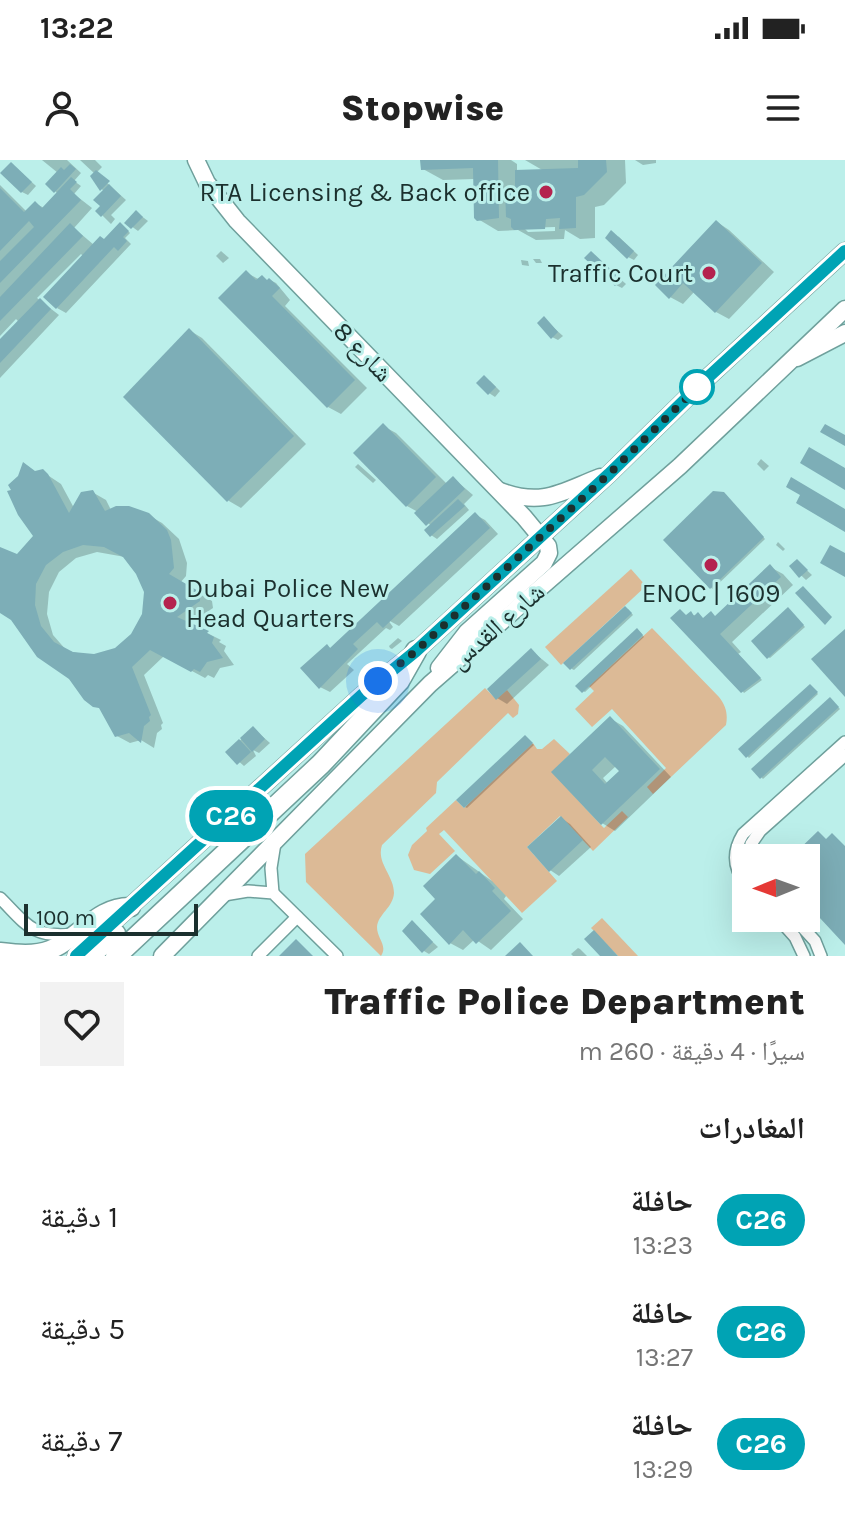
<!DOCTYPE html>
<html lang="ar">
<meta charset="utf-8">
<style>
body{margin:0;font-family:Karla,"Noto Naskh Arabic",sans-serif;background:#f2f2f2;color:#222;direction:rtl;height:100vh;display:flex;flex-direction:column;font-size:30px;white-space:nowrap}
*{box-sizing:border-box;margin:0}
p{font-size:26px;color:#767676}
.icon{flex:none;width:44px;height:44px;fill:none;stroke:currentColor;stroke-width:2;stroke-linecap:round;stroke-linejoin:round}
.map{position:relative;height:796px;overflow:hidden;direction:ltr}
.side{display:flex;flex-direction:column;background:#fff;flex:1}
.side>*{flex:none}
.badge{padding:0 16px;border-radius:26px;font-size:28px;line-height:52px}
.needle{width:52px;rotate:269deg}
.fabs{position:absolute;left:732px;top:684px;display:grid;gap:16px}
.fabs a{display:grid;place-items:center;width:88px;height:88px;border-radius:0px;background:#fff;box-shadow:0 8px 32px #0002;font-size:40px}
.scale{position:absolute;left:24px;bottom:20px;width:174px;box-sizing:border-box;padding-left:8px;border:4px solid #1b302e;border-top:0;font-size:22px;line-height:28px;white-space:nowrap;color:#1b302e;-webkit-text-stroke:6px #bbefea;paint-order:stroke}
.you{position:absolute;width:40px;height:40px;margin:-20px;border:6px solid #fff;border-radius:50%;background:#1a73e8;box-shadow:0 0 0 12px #1a73e833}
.map>.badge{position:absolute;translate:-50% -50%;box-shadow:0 0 0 4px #fff}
h2{padding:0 40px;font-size:30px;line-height:72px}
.round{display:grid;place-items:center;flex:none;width:84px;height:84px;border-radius:0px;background:#f2f2f2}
.head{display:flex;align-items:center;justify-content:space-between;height:136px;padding:0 40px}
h1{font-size:38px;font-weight:800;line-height:60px}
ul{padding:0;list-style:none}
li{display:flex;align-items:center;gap:24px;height:112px;padding:0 40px}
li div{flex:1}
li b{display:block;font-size:30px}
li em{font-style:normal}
li .badge{min-width:88px;font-weight:700;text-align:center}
.status{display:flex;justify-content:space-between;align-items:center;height:56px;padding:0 40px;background:#fff;direction:ltr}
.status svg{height:22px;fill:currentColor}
header{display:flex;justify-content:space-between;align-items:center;height:104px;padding:0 40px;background:#fff;font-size:36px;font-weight:800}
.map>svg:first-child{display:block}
</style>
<div class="status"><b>13:22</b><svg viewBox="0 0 49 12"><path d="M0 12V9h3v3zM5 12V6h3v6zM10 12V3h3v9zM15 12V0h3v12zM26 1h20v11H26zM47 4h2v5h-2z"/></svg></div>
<header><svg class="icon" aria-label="menu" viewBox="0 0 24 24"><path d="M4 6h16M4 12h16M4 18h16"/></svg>Stopwise<svg class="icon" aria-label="person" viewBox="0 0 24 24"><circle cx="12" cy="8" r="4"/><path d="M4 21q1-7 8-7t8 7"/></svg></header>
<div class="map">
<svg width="845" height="796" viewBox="0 0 845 796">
<rect width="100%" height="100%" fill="#bbefea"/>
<g fill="#dcba96">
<polygon points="631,409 646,426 561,505 545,487"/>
<path d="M652,468L719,537C726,546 728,554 726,565L653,634L647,627L666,608L612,549L592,567L575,549L594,531L589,526Z"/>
<path d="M485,528L496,539L507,530L519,545L518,554L513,558L508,553L437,622L436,633L382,685C376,703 394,715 394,733C393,748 378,754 377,767C377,779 388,785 381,796L306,722L305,694Z"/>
<polygon points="554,579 570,594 552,612 601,665 604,668 622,651 628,657 593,691 560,656 527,687 557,721 522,753 444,670 439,674 455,691 430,714 414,710 408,695 412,685 427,671 426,668 456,640 464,648 533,583 537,589 542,589"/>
<polygon points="602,758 638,796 618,796 591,768"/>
</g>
<g fill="#0003" fill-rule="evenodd">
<polygon points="42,0 67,0 81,13 74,21 81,26 74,34 92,48 74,68 94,85 105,81 122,65 130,73 125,78 131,84 66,153 57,148 83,96 81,94 37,138 59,155 0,218 0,182 19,162 16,159 0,176 0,25 27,52 35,43 44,48 58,34 48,24 58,13"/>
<polygon points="80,0 95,0 102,7 96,13 126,40 111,55 115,59 111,64 102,55 105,31 101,29 95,14"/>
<path d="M422,0H511L517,4V12L544,11L525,0H625L626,23L604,45L595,47V78L580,79L565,70L564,79L536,80L518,70L498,71L478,59L475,19L443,20L423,9ZM555,67V71L528,72L524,68Z"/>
<polygon points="635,0 656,0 656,3 643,5"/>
<polygon points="12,4 36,26 28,35 22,32"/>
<polygon points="136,52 148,61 138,71 127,63"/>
<polygon points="717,62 729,70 774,112 729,159 716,152 695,131 683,144 670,137"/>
<polygon points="618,76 638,95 634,100 628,97"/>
<polygon points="221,91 229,98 223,103 216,96"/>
<polygon points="591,93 626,124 622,128 616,125"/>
<polygon points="533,99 540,99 542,103 536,103"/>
<polygon points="521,100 528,101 529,106 522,105"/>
<polygon points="247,113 260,120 270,120 276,123 290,140 285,146 367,228 341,254 328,247"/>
<polygon points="544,159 563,176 558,180 552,177"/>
<polygon points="189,170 202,178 306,284 241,348 229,341 125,237"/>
<polygon points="490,221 500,231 495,237 489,233"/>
<polygon points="383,266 396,273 447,324 453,318 473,335 464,344 469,350 437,379 431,375 431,366 418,352 407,346 356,293"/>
<polygon points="761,299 769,306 764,311 757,304"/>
<polygon points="358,304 376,320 373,323 355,307"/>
<path d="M43,312L61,324L74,348L92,332L106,340L111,350L148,355L162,363L179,379L187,403L186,416L180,423L212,441L213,448L189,464L221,480L219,482L226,486L224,491L234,505L220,508L214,518L208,515L205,518L164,496L144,515L163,563L161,565L162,569L157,573L154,588L141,580L130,583L117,576L103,550L94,545L12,458L0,451V389L17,396L36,376L37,313ZM97,392L125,397L138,413L146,432L144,454L133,475L116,490L94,496L67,491L53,475L47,454L49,432L59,412L76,398Z"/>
<polygon points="726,336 765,379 713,429 711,428"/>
<polygon points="476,355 485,360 498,374 399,466 388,460 393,467 390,470 386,468 347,504 354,510 330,532 320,527 327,486 332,489"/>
<polygon points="778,382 785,389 783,391 776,385"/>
<polygon points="797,401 812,415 806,420 791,406"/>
<polygon points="770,407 783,414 793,425 732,482 741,492 738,494 762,520 744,533 687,457 691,454 705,459 716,457"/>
<polygon points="628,449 633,455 574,510 572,509 566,503"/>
<polygon points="790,451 805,467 770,498 768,497"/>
<polygon points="640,472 644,477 585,532 583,531"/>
<polygon points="398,478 402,481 392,489 390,488 389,486"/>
<polygon points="532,491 549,505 507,544 497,538"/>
<polygon points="812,527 818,534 749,598 747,596"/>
<polygon points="832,541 840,549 763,619 761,617"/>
<path d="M611,559L623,566L671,617L615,671L602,663L554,612ZM616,606L621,611L608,624L603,618Z"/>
<polygon points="253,568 270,583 259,593 253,590 256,596 244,606 228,592"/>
<polygon points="527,579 534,585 467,648 465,647"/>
<polygon points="561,658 570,664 591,687 559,716 550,710"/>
<polygon points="457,696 492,721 506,736 504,739 523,759 491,790 475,779 463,790 450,783"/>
<polygon points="413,763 438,787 429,794 424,791"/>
<polygon points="578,788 580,789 587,796 573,796 571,794"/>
</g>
<g fill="#7daeb7" fill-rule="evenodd">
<polygon points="420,0 498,0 499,58 477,61 474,58 473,8 421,10"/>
<polygon points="578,0 606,0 607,12 584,35 576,37 576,68 559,69 560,58 546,59 545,69 514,70 511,67 511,59 506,57 505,28 515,26 515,10 578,8"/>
<polygon points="11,2 32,22 21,33 0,13"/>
<polygon points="70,4 76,9 54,33 45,24 61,7 64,10"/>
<polygon points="96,10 110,21 100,31 90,16"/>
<polygon points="71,17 77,22 70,29 81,40 0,123 0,101 34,67 29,61 0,91 0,28 24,52 35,41 42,48"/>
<polygon points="109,24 121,36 101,57 95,51 100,46 93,40"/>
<polygon points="136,50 143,57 131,69 124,63"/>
<polygon points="716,60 762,103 715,153 683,123 669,139 655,125"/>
<polygon points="120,62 129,71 123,77 127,81 118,91 114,87 56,149 43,137 100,76 104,79"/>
<polygon points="70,63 83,76 0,161 0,137"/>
<polygon points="611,70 634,91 627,99 605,78"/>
<polygon points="591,91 621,119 615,126 584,98"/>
<polygon points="246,110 256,120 262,115 267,120 269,118 280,128 272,136 355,220 327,248 218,138"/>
<polygon points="40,138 51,149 0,203 0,179"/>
<polygon points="544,156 558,172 551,179 537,163"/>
<polygon points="189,168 294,276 227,342 123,237"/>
<polygon points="484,215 496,227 488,235 476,223"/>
<polygon points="383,263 436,317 406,347 353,293"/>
<polygon points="825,264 845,275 845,286 820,272"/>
<polygon points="809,287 845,308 845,330 800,303"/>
<path d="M23,302L35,311L43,309L48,314L69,353L81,332L93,330L105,351L116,346H129L149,353L167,370L171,380L174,408L169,414L200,432V441L177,457L209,471L207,473L214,477L212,483L223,498L207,502L200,512L194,509L191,512L150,490L132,507L151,555L149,557L150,561L144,566L141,583L129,573L115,577L99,548L93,547L84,540L69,519L37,497L11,460L0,453V387L17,394L33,376L18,355L7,331L11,330L8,325L18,316ZM83,385L104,387L123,397L136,414L144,432L142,454L131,474L115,488L94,494L73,492L54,482L41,466L35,445L36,424L46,405L63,392Z"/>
<polygon points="453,316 465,329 426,366 414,353"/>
<polygon points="791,317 845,349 845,372 796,343 800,335 786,327"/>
<polygon points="713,331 724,332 764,377 710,429 663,380"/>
<polygon points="458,339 465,346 430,377 424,370"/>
<polygon points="475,352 490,368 383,468 377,462 353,484 358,489 319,529 300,508 327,484 330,488"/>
<polygon points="830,385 845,393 845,417 820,403"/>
<polygon points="797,399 808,410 799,418 789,406"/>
<polygon points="770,404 781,417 720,474 761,518 741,533 670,458 680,449 686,455 691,451 694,456 698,452 703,458 711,451 715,456"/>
<polygon points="803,426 832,457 825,465 795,433"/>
<polygon points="625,446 632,453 570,510 563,503"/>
<polygon points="788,447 804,465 767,499 751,481"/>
<polygon points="637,468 643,475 582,533 575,526"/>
<polygon points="845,469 845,537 811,499"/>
<polygon points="531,488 541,499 496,540 487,529"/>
<polygon points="810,524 818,532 746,598 738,589"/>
<polygon points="830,537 839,547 760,619 751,609"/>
<path d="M610,556L660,609L601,665L551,612ZM605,597L619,611L605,624L592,610Z"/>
<polygon points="253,566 265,579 252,592 240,578"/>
<polygon points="525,575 533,583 464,648 456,640"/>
<polygon points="239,579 251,592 237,605 225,592"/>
<polygon points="561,656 583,680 549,712 527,687"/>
<polygon points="818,671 826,679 832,673 845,686 845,785 806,743 806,698 790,698"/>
<polygon points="456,694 476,714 479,711 495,728 492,731 511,751 476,784 463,770 449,785 420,754 435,739 423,726"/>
<polygon points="412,760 433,782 422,793 402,771"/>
<polygon points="594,770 618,796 600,796 584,779"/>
<polygon points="296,779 313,796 279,796"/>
<polygon points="520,782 533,796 505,796"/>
</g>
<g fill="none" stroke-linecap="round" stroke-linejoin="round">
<defs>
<g id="street">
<polyline points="749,698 751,684 760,671 845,595"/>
<path d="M746,724C733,708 732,692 743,674L845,582"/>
<polyline points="273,733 271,708 275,683"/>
<polyline points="224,735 248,731 273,733 337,796"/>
<path d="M0,738C27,765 32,778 73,774"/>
<polyline points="778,758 795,777 804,796"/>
<polyline points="794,758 815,781 821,796"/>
<polyline points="258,796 297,757"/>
</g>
<g id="secondary">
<polyline points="196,0 207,23 237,61 524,357 548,386 549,393 544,403 467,472 439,508"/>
<polyline points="797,198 845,173"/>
<path d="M500,331C543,347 561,332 600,317"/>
<polyline points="76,796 362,535 416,491 609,314 704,221 845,91"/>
<polyline points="93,796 117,773"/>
<polyline points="162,796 430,524 680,306 845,149"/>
</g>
<path id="primary" d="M0,792C17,794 34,796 50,790C80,778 97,746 131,747"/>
<polyline id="highway" points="116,796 321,604 399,521 416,491"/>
</defs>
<use href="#street" stroke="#6fa09c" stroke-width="14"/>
<use href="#secondary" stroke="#6fa09c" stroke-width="19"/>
<use href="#primary" stroke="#6fa09c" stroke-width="21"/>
<use href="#highway" stroke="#6fa09c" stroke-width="23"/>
<use href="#street" stroke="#fff" stroke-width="11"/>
<use href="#secondary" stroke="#fff" stroke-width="16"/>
<use href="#primary" stroke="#fff" stroke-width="18"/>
<use href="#highway" stroke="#fff" stroke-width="20"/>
</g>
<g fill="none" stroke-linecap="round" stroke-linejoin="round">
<defs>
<polyline id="line" points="76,796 362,535 416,491 609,314 704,221 845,91"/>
</defs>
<use href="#line" stroke="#fff" stroke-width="18"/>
<use href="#line" stroke="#00a3b4" stroke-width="12"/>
<polyline stroke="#1b302e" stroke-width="8" stroke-dasharray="0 14.4" points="378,521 416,491 609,314 704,221 697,227"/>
</g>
<g fill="#b4234f" stroke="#bbefea" stroke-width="3">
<circle cx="546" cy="32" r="8"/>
<circle cx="709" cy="113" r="8"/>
<circle cx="711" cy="405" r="8"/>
<circle cx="170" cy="443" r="8"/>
</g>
<circle fill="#fff" stroke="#00a3b4" stroke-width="4" cx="697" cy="227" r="16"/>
<g text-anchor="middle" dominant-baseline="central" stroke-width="6" stroke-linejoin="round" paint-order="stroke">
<g font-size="26" fill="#1b302e" stroke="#bbefea" text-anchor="end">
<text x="530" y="32">RTA Licensing &amp; Back office</text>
<text x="693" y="113">Traffic Court</text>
<text x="186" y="428" text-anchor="start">Dubai Police New<tspan x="186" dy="30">Head Quarters</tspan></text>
<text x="711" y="433" text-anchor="middle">ENOC | 1609</text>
</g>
<g font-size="26" fill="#1b302e" stroke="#bbefea">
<text transform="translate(363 192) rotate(46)">شارع 8</text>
<text transform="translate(497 466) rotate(-41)">شارع القدس</text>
</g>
</g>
</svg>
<div class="fabs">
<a><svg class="needle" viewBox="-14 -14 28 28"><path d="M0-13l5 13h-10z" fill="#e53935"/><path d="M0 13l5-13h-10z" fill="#767676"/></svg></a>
</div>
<div class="scale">100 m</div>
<div class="you" style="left:378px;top:521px"></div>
<b class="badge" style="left:231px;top:656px;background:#00a3b4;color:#fff">C26</b>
</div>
<section class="side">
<div class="head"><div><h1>Traffic Police Department</h1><p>سيرًا · 4 دقيقة · 260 m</p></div><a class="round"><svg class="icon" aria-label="heart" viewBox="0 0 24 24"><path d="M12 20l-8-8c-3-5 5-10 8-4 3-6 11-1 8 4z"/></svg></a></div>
<h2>المغادرات</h2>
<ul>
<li><span class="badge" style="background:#00a3b4;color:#fff">C26</span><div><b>حافلة</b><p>13:23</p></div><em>1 دقيقة</em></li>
<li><span class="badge" style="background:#00a3b4;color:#fff">C26</span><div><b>حافلة</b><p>13:27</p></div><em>5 دقيقة</em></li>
<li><span class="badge" style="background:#00a3b4;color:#fff">C26</span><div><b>حافلة</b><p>13:29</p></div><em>7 دقيقة</em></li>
</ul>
</section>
